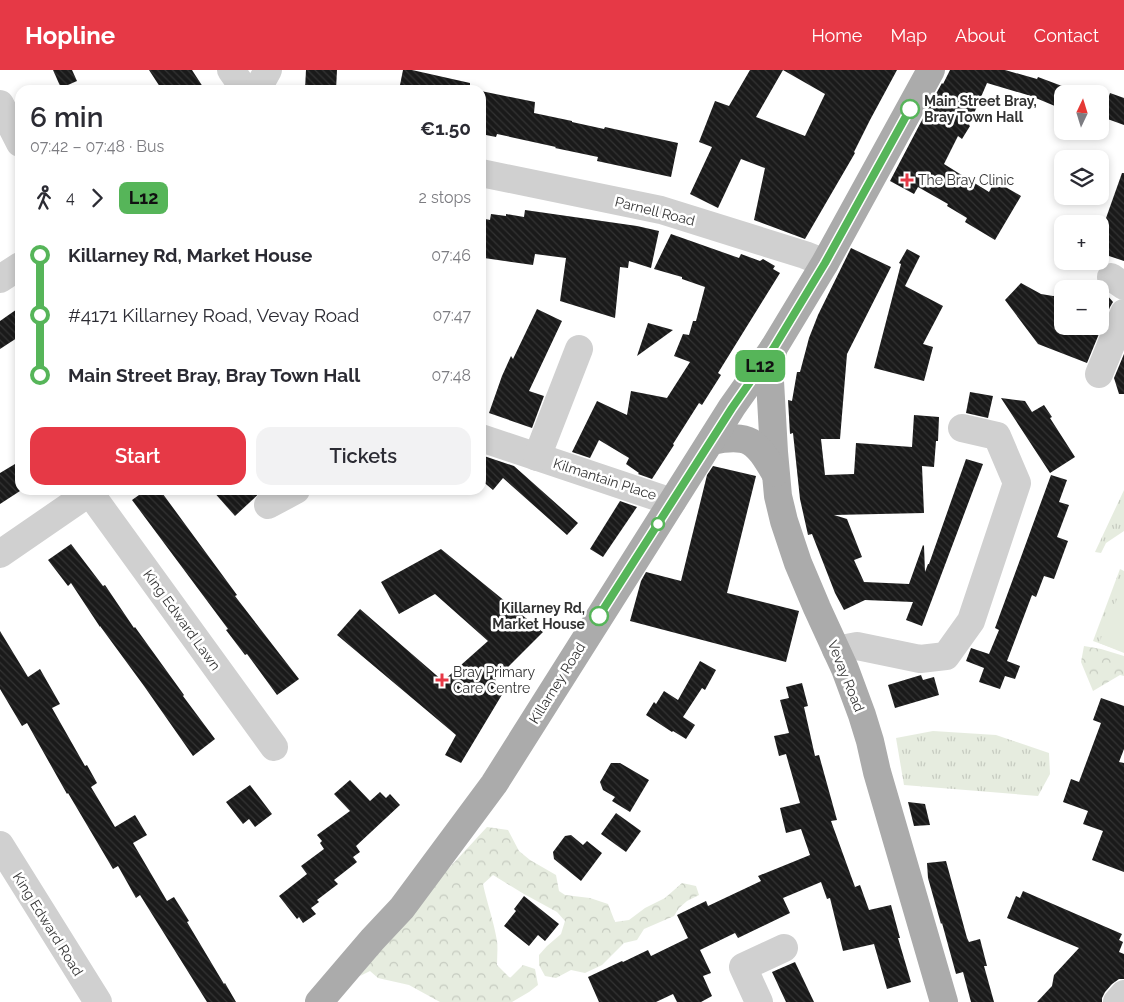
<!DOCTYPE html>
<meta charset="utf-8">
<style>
body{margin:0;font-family:Raleway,sans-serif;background:#f2f2f3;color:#2b2b33;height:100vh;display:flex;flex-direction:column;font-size:19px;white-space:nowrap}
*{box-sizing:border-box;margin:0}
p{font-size:16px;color:#7c7c81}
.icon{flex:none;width:28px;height:28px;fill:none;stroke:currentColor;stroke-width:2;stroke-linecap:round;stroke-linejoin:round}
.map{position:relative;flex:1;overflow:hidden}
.details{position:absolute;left:15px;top:15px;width:471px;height:410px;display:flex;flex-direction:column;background:#fff;border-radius:15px;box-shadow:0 2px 8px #0003}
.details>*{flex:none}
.badge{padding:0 10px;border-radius:8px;font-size:18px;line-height:32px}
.needle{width:32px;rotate:4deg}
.controls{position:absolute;left:1054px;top:15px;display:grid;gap:10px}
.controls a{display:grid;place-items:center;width:55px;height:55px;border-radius:10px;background:#fff;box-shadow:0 2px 8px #0003;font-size:25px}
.map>.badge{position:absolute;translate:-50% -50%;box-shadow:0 0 0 2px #fff}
.legs{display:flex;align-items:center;gap:8px;height:55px;padding:0 15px;font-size:16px}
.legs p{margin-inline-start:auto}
.summary{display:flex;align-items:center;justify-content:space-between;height:85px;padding:0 15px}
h1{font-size:28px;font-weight:600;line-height:38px}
.button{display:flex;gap:10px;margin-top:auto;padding:10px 15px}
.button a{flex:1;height:58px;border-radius:15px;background:#e63946;color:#fff;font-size:20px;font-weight:600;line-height:58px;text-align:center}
.button a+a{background:#f2f2f3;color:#2b2b33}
ul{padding:0 15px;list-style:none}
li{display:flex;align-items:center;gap:18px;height:60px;font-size:19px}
li i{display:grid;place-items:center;width:8px;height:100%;margin:0 6px;background:currentColor}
li i::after{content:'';width:12px;height:12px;margin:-6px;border:4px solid;border-radius:50%;background:#fff}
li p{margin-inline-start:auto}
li:first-child i{background:linear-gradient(#0000 50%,currentColor 0)}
li:last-child i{background:linear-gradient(currentColor 50%,#0000 0)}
header{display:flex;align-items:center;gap:30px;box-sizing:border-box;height:70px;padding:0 25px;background:#e63946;color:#fff}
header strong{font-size:24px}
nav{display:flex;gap:28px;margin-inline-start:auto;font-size:18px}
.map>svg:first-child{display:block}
</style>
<header>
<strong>Hopline</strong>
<nav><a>Home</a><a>Map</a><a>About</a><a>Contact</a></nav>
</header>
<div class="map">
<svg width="1124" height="932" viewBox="0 0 1124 932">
<defs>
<pattern id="grass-tufts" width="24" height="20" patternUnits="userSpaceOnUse" patternTransform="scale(1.25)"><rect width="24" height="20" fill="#e6ecdf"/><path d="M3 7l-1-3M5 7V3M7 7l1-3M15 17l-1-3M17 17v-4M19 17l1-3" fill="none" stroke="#c6cbc0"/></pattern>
<pattern id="forest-crowns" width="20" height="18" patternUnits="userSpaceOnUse" patternTransform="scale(1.25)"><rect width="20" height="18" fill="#e6ecdf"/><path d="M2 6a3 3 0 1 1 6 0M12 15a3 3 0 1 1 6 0" fill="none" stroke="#c6cbc0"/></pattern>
<pattern id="building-back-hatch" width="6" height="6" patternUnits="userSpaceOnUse" patternTransform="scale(1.25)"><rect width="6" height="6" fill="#1a1a1a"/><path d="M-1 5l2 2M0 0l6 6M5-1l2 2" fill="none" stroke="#333"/></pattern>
</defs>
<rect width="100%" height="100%" fill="#fff"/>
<g fill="url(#grass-tufts)">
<polygon points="1124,420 1124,461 1106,473 1101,483 1095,482"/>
<polygon points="1120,499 1124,501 1124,582 1093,571"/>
<polygon points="933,661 996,665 1049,683 1050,704 1038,726 904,715 896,668"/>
</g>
<g fill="url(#forest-crowns)">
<polygon points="1084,576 1101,579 1124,586 1124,606 1120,605 1093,621 1081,592"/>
<path d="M487,757L508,760L519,781L530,790L556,805L559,821L565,825L590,828L608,834L615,852L629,850L645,838L665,828L682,813L696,816L699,825L687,831L679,838L674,846L644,859L637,870L624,873L602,895L585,903L571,900L556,908L545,906L539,895V885L547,876L561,864L565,851L557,842L524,824L493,805L483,814C487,833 494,852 497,871C498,879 497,887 497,895L510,908L523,895L535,899L538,915L529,922L512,932H440L409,915L378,908L370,901L360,906L414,836Z"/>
</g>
<polygon fill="#e6ecdf" points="1124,512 1124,583 1099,573"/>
<g fill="url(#building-back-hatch)" fill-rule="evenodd">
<polygon points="53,0 72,0 77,11 61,18"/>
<polygon points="149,0 192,0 205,20 170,20 168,16 162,20"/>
<polygon points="306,0 337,0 336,20 305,19"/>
<polygon points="403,0 412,0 470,13 470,20 399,20"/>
<path d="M750,0H897L870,50L854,82L855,83L805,169L754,150L765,98L741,89L718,138L690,124L712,77L699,72L715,31L729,36ZM783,0L825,24L805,66L756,47Z"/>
<polygon points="950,0 1005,0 1037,9 1038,7 1062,16 1062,39 1031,26 987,13 969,55 970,56 962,69 958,66 944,94 989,122 995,111 1021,126 995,170 965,152 967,148 947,136 948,134 918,117 914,124 890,111 932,31 942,13 943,14"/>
<polygon points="481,21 535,32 534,43 572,51 572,52 604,59 605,57 678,73 671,107 597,91 598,87 555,78 556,77 497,64 496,67 481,64"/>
<polygon points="1110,23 1124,28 1124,55 1102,47"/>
<polygon points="1122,103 1124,103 1124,191 1100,183 1100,165"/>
<polygon points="525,140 637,156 659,161 651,198 629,191 628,198 620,197 615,248 560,231 566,188 535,184 533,195 484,188 485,187 481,186 481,148 490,150 491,144 506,146 506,144 524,147"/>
<polygon points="671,164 739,188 741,184 760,191 763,189 775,196 773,199 780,203 718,303 721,305 702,335 699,333 673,374 674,375 652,409 638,404 639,403 626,394 629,388 599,370 590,388 572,382 597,331 627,345 631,321 667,328 690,292 674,286 683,264 689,265 693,251 696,251 705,217 682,209 682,207 654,199"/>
<polygon points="851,178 891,197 847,284 840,369 821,369 825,405 854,404 856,373 912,377 914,345 939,347 938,371 936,371 934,397 922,396 924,443 834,445 847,449 862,487 854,490 864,512 909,514 923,475 924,476 925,502 928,494 929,494 966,389 983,394 922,556 906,550 913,532 865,530 844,540 835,523 812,464 808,465 800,429 793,363 790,364 788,330 792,331 797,302 800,302 809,268 818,245"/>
<polygon points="907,179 920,186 905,216 943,236 923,274 933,277 924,311 874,298 901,194 899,193"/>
<polygon points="1021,213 1041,224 1053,226 1062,225 1062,256 1101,256 1100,217 1113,232 1110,237 1087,293 1038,274 1005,230"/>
<polygon points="20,237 20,266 0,279 0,251"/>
<polygon points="537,239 562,251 529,321 544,326 532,358 489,343 502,306 511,286 513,289"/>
<polygon points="648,253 673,260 637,286"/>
<polygon points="1124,284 1124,324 1119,324 1114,308"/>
<polygon points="970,322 993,326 988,348 966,343"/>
<polygon points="1001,328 1025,331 1032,342 1044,335 1052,347 1050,348 1075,387 1050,403"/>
<polygon points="481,385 514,396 578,453 567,465 503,408 493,420 481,410"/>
<polygon points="20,391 20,421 0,434 0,403"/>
<polygon points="713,396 756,406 727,523 799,541 786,592 630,551 641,511 646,502 681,511 707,405"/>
<polygon points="1051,405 1067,410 1059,432 1069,435 1057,467 1068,471 1054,509 1044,506 1036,527 1032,525 1007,591 1020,596 1015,609 1005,606 1000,619 979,612 984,598 966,591 971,578 989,584 999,560 995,558"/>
<polygon points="146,420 160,420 237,525 235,526 299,609 277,625 247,584 245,585 226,560 228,559 132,430"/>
<polygon points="212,420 263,420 235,446"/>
<polygon points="620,431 637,437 603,487 590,479"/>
<polygon points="71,474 103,516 105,515 134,558 135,557 153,582 184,625 183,626 215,669 193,686 144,616 100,556 100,557 71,513 68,516 48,490"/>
<polygon points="441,479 543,562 495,610 503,623 461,693 445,685 456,665 337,565 360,539 443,611 488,571 435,524 399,544 381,512"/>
<polygon points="0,561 28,607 40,599 60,634 52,638 85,696 87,695 97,713 91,717 115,757 135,745 147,765 133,773 167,831 174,827 189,851 187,852 224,914 225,913 236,932 207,932 140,825 136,828 118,796 113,799 68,723 67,724 27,653 22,656 0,619"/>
<polygon points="700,591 716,600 705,620 702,618 683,647 695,655 686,669 673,661 672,662 646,645 654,632 656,634 664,621 678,630"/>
<polygon points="921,605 923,610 934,607 939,625 895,638 888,615"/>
<polygon points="802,613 808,636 804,637 815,686 819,685 837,750 831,751 855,817 860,815 869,840 891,835 900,868 898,868 911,912 887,919 874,874 843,881 830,828 827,829 821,812 783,828 790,843 738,868 735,863 700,880 711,903 703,906 712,926 701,932 677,932 673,924 656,932 599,932 588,907 622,891 623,892 648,880 651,886 688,868 677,845 706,831 708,836 761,811 758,806 810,785 801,759 786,763 780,738 800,733 786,684 779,686 774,666 789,663 780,630 789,628 786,617"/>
<polygon points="1101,628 1124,636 1124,679 1119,692 1124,693 1124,802 1092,790 1103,761 1083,754 1088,741 1063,732 1071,709 1079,712 1101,653 1093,650"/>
<polygon points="611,693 620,693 649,710 630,742 612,731 615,727 603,720 600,712"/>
<polygon points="350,710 370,731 380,722 386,728 390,724 400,735 356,776 360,782 353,787 357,792 334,810 338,814 317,830 319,832 311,838 316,844 303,853 299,847 297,849 279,826 307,804 301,796 324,779 320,773 322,771 317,765 350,741 334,724"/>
<polygon points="250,715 272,744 255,757 249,749 243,754 226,732"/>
<polygon points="908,732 925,734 930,755 914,756"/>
<polygon points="616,743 641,761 626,782 601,764"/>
<polygon points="571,765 583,775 587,771 602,783 581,811 554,789 553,782 565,766"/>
<polygon points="946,791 967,868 969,872 980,869 987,896 984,896 994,932 971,932 963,902 956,904 942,853 941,854 928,808 927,793"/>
<polygon points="1023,821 1122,864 1119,870 1123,872 1119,882 1124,884 1124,909 1119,909 1112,914 1105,922 1102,928 1102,932 1037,932 1052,916 1054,905 1079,878 1007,848 1016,826 1020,828"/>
<polygon points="524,826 559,854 545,871 538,865 529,876 504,856 516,841 514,839"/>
<polygon points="795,892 814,932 786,932 772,902"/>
</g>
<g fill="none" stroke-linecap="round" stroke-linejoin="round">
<g stroke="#d0d0d0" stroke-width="28">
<polyline points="231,0 245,20"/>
<polyline points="257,20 268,0"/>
<polyline points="0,34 20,73"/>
<polyline points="481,103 661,140 805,185 825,193"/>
<polyline points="1111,207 1124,216"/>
<polyline points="0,209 20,196"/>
<polyline points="1099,304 1124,243"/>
<polyline points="481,368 672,432"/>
<polyline points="537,387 579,279"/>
<polyline points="90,423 274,677"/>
<polyline points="268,435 296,420"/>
<polyline points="0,484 93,420"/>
<polyline points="836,580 857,576 920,589 946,586 971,551 1017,413 997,366 962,358"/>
<polyline points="0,775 98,932"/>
<polyline points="759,932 743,897 784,878"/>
<polyline points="1117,932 1124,924"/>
</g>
<g stroke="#ababab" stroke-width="28">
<polyline points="773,279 770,311 774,382 778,426 784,451 798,493 817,538 845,599 862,645 870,671 877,702 944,932"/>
<path d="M711,371C750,363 756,371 775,403"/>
<polyline points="319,932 372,870 402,838 494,714 732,337 773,279 825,193 931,0"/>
</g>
</g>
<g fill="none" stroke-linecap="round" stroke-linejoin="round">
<defs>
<polyline id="line-1" points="599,546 732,338 773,279 825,193 910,39"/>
</defs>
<use href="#line-1" stroke="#fff" stroke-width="11"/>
<use href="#line-1" stroke="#56b559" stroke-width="8"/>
</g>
<g fill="#fff" stroke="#56b559" stroke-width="2.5">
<circle cx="910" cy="39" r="9"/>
<circle cx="658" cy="454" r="6"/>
<circle cx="599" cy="546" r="9"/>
</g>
<g fill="#e63946" stroke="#fff" stroke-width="2">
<path d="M904.5 102.5h5v5h5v5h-5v5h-5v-5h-5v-5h5z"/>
<path d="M439.5 602.5h5v5h5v5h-5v5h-5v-5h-5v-5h5z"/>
</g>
<g text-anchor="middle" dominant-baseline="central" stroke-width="5" stroke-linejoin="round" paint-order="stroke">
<g font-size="14" font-weight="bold" fill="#333" stroke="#fff" text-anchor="start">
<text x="924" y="31">Main Street Bray,<tspan x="924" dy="16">Bray Town Hall</tspan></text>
<text x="585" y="538" text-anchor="end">Killarney Rd,<tspan x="585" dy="16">Market House</tspan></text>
</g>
<g font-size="14" fill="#333" stroke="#fff" text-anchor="start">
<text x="918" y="110">The Bray Clinic</text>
<text x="453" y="602">Bray Primary<tspan x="453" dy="16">Care Centre</tspan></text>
</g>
<g font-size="14" fill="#333" stroke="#fff">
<text transform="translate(655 141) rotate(14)">Parnell Road</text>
<text transform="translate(605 409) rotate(18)">Kilmantain Place</text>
<text transform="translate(182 550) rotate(54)">King Edward Lawn</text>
<text transform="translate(846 606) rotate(68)">Vevay Road</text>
<text transform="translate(557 613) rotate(-58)">Killarney Road</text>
<text transform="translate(48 854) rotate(58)">King Edward Road</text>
</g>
</g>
</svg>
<div class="controls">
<a><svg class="needle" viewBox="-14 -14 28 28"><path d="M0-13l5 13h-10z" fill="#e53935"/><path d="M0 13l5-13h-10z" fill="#7c7c81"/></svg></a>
<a><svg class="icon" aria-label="layers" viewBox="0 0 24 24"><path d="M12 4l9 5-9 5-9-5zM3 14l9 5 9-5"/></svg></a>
<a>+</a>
<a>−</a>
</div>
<b class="badge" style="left:760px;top:296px;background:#56b559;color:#111">L12</b>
<section class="details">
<div class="summary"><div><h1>6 min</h1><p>07:42 – 07:48 · Bus</p></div><b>€1.50</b></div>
<div class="legs"><svg class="icon" aria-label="walk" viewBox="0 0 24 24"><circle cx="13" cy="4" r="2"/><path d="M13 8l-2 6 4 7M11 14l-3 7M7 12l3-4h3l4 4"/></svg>4<svg class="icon" aria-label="forward" viewBox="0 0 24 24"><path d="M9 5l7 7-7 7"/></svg><b class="badge" style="background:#56b559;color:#111">L12</b><p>2 stops</p></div>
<ul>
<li><i style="color:#56b559"></i><b>Killarney Rd, Market House</b><p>07:46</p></li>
<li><i style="color:#56b559"></i><span>#4171 Killarney Road, Vevay Road</span><p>07:47</p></li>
<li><i style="color:#56b559"></i><b>Main Street Bray, Bray Town Hall</b><p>07:48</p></li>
</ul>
<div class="button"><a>Start</a><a>Tickets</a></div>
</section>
</div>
